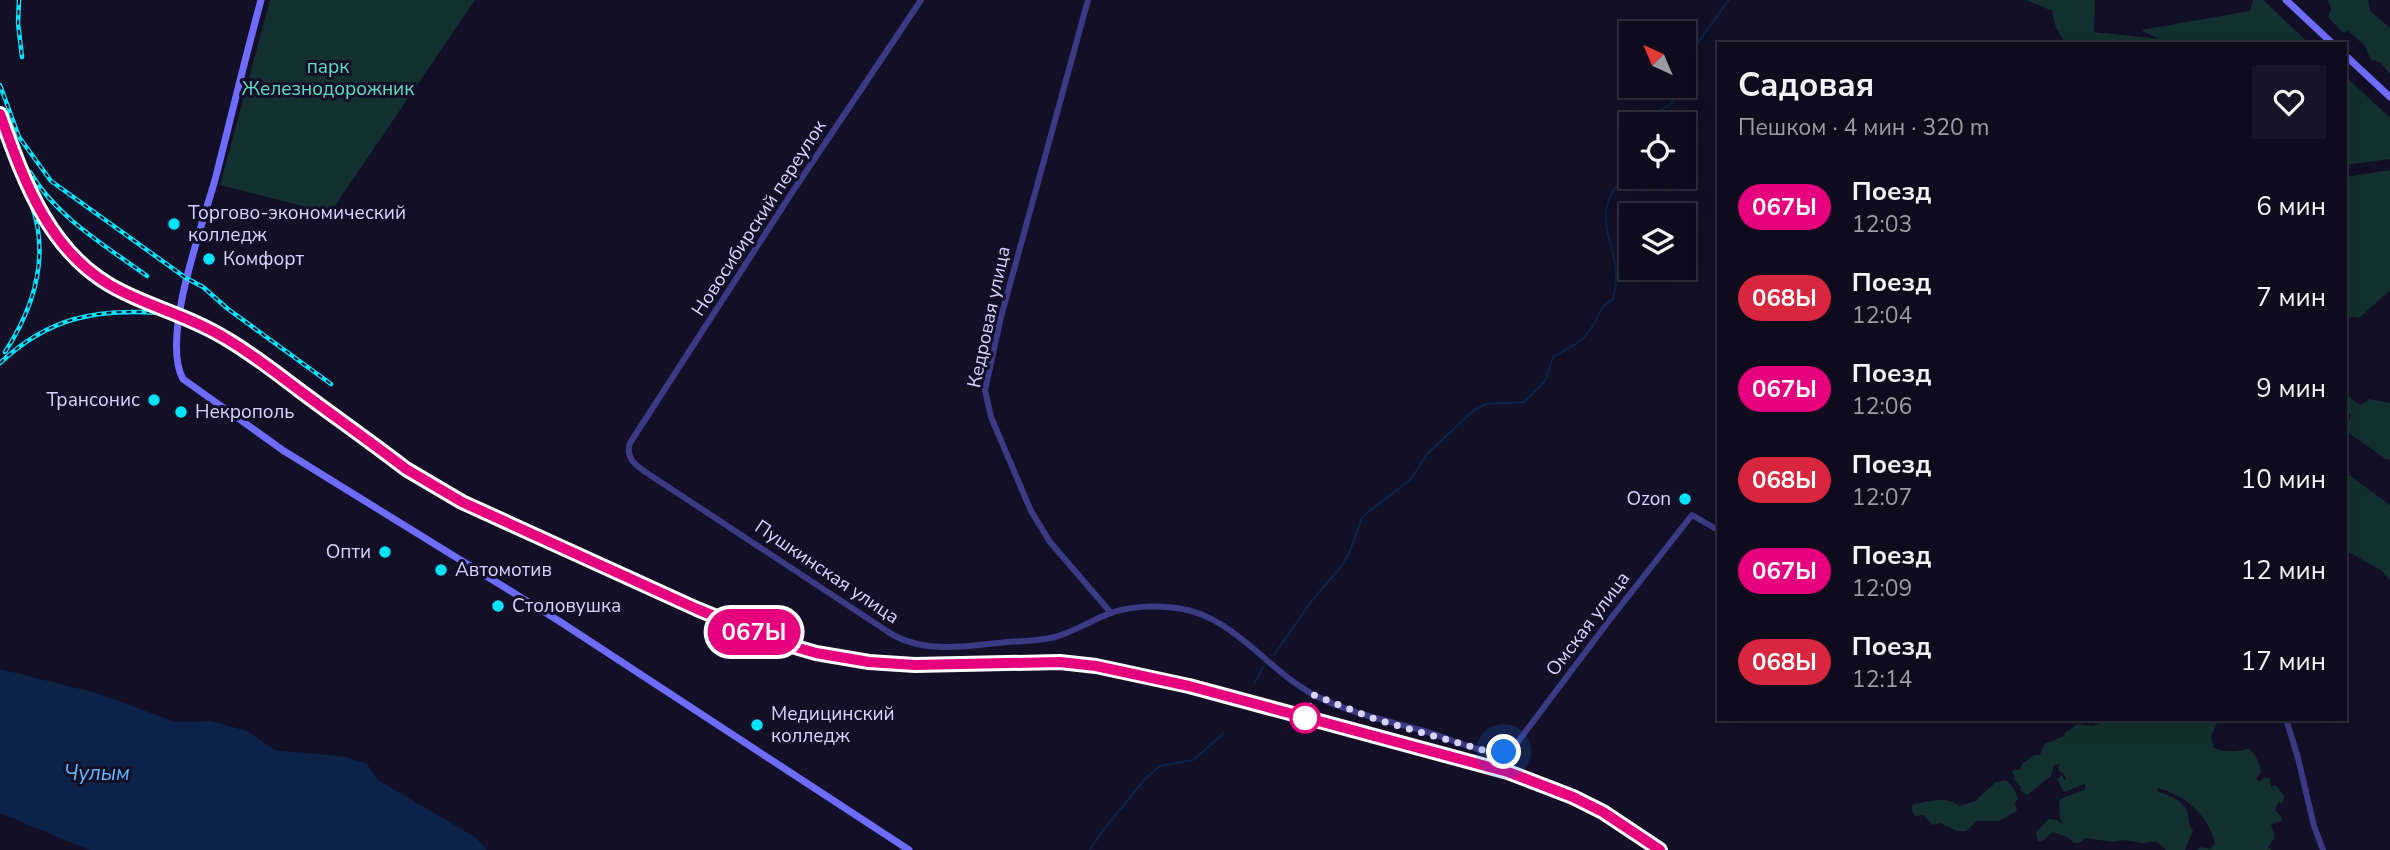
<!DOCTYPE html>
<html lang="ru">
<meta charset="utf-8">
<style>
body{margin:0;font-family:"Nunito Sans",sans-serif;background:#171425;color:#f1f3f6;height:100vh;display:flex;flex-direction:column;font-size:26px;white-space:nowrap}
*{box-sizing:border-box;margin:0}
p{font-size:23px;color:#9b9ba3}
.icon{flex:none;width:38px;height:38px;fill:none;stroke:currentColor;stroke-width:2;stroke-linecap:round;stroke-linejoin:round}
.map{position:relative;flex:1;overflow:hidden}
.side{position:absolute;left:1717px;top:42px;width:630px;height:679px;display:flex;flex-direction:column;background:#0e0b1c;border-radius:0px;box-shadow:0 7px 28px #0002,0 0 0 2px #2e2b3b}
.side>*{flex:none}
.badge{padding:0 14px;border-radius:23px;font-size:24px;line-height:46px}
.needle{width:46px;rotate:316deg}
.buttons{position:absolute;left:1619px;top:21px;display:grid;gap:14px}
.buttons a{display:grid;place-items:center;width:77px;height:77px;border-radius:0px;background:#0e0b1c;box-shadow:0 7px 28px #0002,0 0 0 2px #2e2b3b;font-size:35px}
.you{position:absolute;width:35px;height:35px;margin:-18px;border:5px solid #fff;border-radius:50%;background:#1a73e8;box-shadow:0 0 0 10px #1a73e833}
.map>.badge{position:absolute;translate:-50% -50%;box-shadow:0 0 0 4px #fff}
.round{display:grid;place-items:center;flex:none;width:74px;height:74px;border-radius:0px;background:#171425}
.overview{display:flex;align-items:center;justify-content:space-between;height:119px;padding:0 21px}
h1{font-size:33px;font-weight:700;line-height:52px}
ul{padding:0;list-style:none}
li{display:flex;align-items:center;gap:21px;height:91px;padding:0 21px}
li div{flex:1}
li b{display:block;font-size:26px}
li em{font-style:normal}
li .badge{min-width:77px;font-weight:700;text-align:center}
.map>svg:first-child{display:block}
</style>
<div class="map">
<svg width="2390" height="850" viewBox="0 0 2390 850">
<rect width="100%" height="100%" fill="#130f26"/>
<g fill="#12302f">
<polygon points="270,0 475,0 332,210 310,208 220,185"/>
<polygon points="2027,0 2095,0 2094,32 2159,39 2141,30 2250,11 2253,0 2263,0 2310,44 2066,44 2056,28 2052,11"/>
<polygon points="2328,0 2368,0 2370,11 2390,28 2390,74 2380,62 2371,60 2365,46 2347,30 2346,33 2341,31 2328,17 2331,9"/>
<polygon points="2345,76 2390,118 2390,159 2345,165"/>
<polygon points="2390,170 2390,290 2359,318 2345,316 2345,177"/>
<polygon points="2347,395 2360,405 2369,399 2390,403 2390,459 2387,460 2346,431 2351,415 2345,409"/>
<polygon points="2345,472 2390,505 2390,581 2382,571 2345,550"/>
<path d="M2114,719H2219L2211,736L2213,747C2221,753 2240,752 2249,748C2255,754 2260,763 2261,772L2256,779L2260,782L2263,778H2270L2271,787L2275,785L2284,795L2283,803H2278L2275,810L2281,816L2282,821L2273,823L2271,826C2276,836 2275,839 2268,847L2272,850H2283H2198L2200,847L2210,849L2215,844C2210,816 2185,796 2159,788L2156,791C2168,795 2186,800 2188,815C2189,822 2188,824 2193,830L2185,850H2166L2156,841L2143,843L2123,840L2113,842L2086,838L2079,843H2074L2067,837L2053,832L2042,841H2038L2036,833L2048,819L2057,820L2064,825L2060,819L2059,800L2085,789V784L2064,792L2057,779L2062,775L2064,780L2066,779L2064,774L2058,770L2060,764L2054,765L2051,776L2027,795L2020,790L2021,787L2013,779L2015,776L2012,772L2014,770H2019L2023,763L2034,755H2040L2044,744L2064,736L2066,732L2078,724L2092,726Z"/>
<path d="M2005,780C2012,784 2016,791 2018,799L2015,803L2017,811L1999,821H1977L1966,831H1957L1940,823L1932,825L1924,815L1915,816L1911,808L1914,804C1931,801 1945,795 1960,806L1975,801L1996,782Z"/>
</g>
<polygon fill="#0c2248" points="0,669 96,693 176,722 211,721 247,731 275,750 347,757 367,764 378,780 475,837 487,850 89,850 0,813"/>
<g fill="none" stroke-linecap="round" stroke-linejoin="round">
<g stroke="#0c2248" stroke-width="2">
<polyline points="1684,67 1685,60 1729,0"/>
<polyline points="1642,124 1644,120 1671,104 1679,86"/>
<path d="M1274,655L1310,603L1343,564L1350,551L1362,517L1411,479L1427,454L1473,411L1486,404L1524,402L1545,381L1553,357C1567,349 1581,343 1590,330C1599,318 1599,306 1613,299C1629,247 1577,217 1631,171"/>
<polyline points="1254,684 1263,667"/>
<polyline points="1090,850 1101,833 1145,779 1160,766 1193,760 1224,733"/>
</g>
<g stroke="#3d3a85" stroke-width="6">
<path d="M921,0L791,194L630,443C625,459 636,465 647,473L893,635C928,654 969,646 1007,642C1023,641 1039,641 1055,637C1074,632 1090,621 1108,614C1128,606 1156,605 1177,608C1233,615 1267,670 1314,695C1347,712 1384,720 1420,730C1445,737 1470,748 1496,754L1509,751L1514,747L1608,622L1692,515L1718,530"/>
<polyline points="1088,0 1001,317 985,390 991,417 1031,511 1050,542 1111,613"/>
<polyline points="2286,719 2298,758 2314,826 2323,850"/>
</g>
<g stroke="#6f6bff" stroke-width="7">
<path d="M261,0C245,59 231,117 216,176C204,222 160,337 183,379L284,451L559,621L909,850"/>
<polyline points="2286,0 2333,44"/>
<polyline points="2345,55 2390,97"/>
</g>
<defs>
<g id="rail">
<polyline points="19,0 18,23 22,57"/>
<polyline points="0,85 19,137 51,181 186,278 203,287 228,309 331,384"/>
<path d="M0,114C25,184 51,257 123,292C158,309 196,319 230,340C290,380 348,426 406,469L462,502L697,609L775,641L816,653L869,662L915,665L1060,662L1096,666L1189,686L1508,772L1573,797L1603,812L1660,850"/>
<path d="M30,172C56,217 106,246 147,276"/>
<path d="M5,352C33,309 49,259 33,209"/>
<path d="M0,363C48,318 96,308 160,313"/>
</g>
</defs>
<use href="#rail" stroke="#00e5ff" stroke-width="4.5"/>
<use href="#rail" stroke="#130f26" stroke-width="2" stroke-dasharray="5" stroke-linecap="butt"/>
</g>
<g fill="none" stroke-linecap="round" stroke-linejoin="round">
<defs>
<path id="line" d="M0,114C25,184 51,258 123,292C157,309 193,318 225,338C251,353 275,372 299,390C335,417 371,442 406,469L462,502L697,609L775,641L816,653L869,662L915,665L1060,662L1096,666L1189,686L1508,772L1573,797L1603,812L1660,850"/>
</defs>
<use href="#line" stroke="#fff" stroke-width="16"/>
<use href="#line" stroke="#e6007e" stroke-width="10"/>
<polyline stroke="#d9d4ff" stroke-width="7" stroke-dasharray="0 12.6" points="1305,718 1314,695 1375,719 1493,753 1504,752"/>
</g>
<g fill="#00e5ff" stroke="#130f26" stroke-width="2.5">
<circle cx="174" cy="224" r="7"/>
<circle cx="209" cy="259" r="7"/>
<circle cx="154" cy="400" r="7"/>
<circle cx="181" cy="412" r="7"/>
<circle cx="1685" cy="499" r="7"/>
<circle cx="385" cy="552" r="7"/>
<circle cx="441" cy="570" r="7"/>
<circle cx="498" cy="606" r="7"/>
<circle cx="757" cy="725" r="7"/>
</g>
<circle fill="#fff" stroke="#e6007e" stroke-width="3.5" cx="1305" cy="718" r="14"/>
<g text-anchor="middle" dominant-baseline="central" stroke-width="6" stroke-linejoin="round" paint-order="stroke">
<g font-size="19" fill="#5fe0c0" stroke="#130f26">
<text x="328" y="67">парк<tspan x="328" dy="22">Железнодорожник</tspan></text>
</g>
<g font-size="19" fill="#d9d4ff" stroke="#130f26" text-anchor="start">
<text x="188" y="213">Торгово-экономический<tspan x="188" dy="22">колледж</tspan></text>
<text x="223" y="259">Комфорт</text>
<text x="140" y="400" text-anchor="end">Трансонис</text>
<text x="195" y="412">Некрополь</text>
<text x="1671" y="499" text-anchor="end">Ozon</text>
<text x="371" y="552" text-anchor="end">Опти</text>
<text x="455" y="570">Автомотив</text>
<text x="512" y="606">Столовушка</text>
<text x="771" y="714">Медицинский<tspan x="771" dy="22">колледж</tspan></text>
</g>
<g font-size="19" fill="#d9d4ff" stroke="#130f26">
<text transform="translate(759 218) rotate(-57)">Новосибирский переулок</text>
<text transform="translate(989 317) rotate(-78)">Кедровая улица</text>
<text transform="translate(827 572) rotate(34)">Пушкинская улица</text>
<text transform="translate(1588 624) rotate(-53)">Омская улица</text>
</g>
<g font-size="21" font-style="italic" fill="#62b6ff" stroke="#130f26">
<text x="97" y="773">Чулым</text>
</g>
</g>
</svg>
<div class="buttons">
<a><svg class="needle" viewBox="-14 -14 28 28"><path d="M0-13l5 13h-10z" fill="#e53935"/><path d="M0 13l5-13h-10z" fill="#9b9ba3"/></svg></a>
<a><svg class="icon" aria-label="locate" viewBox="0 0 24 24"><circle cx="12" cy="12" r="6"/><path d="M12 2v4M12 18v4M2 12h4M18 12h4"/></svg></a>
<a><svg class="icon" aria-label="layers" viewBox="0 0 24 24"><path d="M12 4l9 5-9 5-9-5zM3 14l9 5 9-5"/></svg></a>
</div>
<div class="you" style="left:1504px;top:752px"></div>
<b class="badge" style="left:754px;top:632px;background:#e6007e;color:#fff">067Ы</b>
<section class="side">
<div class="overview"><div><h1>Садовая</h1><p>Пешком · 4 мин · 320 m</p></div><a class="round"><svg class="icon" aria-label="heart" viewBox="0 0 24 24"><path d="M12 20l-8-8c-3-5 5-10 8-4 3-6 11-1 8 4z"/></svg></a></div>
<ul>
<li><span class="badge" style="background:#e6007e;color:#fff">067Ы</span><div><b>Поезд</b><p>12:03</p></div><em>6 мин</em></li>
<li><span class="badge" style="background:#d7263d;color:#fff">068Ы</span><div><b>Поезд</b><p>12:04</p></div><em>7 мин</em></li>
<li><span class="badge" style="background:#e6007e;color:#fff">067Ы</span><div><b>Поезд</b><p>12:06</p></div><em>9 мин</em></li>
<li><span class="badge" style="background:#d7263d;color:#fff">068Ы</span><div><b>Поезд</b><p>12:07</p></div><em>10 мин</em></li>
<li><span class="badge" style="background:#e6007e;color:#fff">067Ы</span><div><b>Поезд</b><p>12:09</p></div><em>12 мин</em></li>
<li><span class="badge" style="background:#d7263d;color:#fff">068Ы</span><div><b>Поезд</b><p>12:14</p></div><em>17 мин</em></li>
</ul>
</section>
</div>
